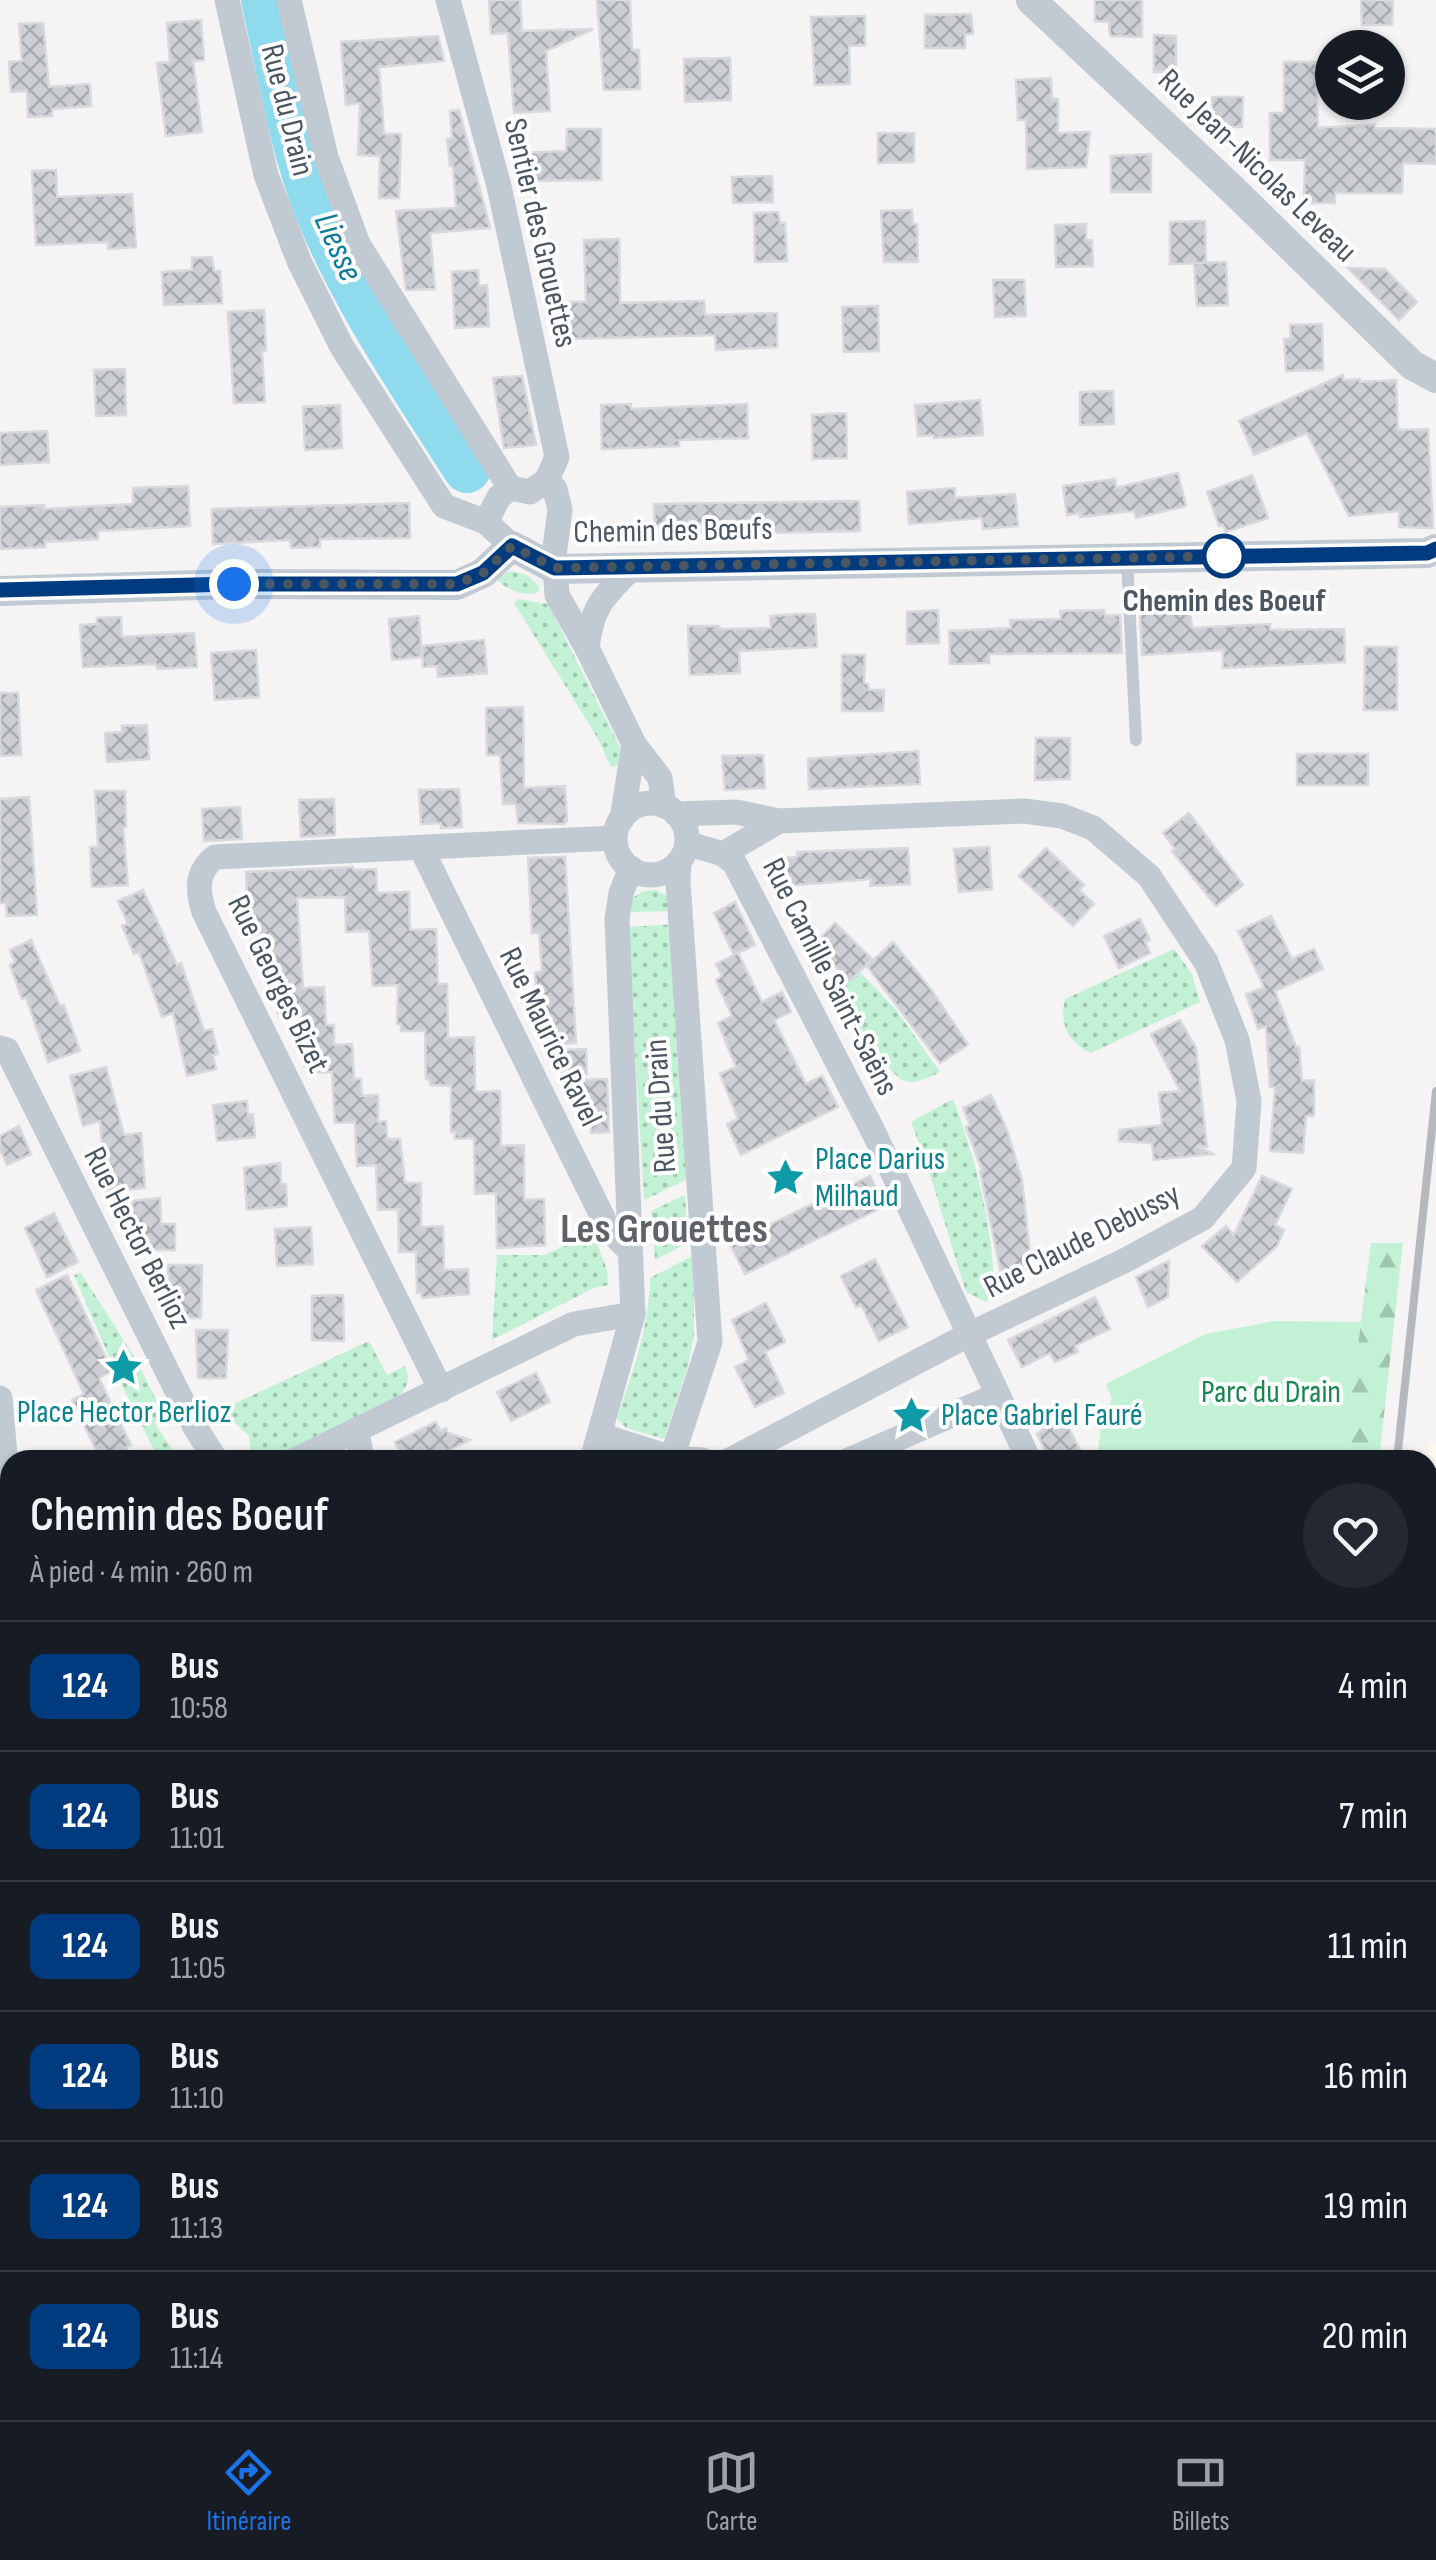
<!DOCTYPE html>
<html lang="fr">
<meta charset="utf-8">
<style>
body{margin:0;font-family:"Sofia Sans Condensed",sans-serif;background:#242831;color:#f1f3f6;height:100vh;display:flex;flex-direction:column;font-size:38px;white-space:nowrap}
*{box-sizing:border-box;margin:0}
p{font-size:32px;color:#9ea1a6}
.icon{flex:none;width:55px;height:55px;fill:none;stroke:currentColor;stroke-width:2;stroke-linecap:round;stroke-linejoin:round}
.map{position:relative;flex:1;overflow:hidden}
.sheet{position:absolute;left:0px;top:1450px;width:1438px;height:970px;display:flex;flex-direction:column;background:#171b24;border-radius:30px 30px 0 0;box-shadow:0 2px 8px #0004}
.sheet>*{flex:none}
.badge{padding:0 20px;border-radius:15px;font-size:35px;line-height:65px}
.controls{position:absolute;left:1315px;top:30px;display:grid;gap:20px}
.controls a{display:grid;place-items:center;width:90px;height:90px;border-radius:50%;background:#171b24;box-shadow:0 2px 8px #0004;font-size:50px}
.you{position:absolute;width:50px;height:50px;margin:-25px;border:8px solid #fff;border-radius:50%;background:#1a73e8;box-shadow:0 0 0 15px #1a73e833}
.map>.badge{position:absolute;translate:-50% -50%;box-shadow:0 0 0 5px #fff}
.round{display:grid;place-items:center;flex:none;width:105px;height:105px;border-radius:52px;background:#242831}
.overview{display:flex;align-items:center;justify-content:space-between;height:170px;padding:0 30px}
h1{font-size:48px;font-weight:600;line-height:75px}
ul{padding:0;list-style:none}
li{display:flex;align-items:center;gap:30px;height:130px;padding:0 30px;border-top:2px solid #363941}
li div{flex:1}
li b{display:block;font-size:38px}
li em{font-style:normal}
li .badge{min-width:110px;font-weight:700;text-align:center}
.tabs{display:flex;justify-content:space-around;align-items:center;height:140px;border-top:2px solid #363941;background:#171b24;font-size:28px;color:#9ea1a6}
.tabs a{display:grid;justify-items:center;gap:5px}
.tabs .selected{color:#1a73e8}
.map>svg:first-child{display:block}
</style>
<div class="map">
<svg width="1436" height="2420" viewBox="0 0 1436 2420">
<defs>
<pattern id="grass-dots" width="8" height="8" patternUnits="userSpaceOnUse" patternTransform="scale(2.5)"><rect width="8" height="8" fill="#c3f1d5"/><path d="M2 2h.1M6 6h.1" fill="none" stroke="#a0c6b0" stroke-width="1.8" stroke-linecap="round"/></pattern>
<pattern id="forest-firs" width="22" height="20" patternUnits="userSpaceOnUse" patternTransform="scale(2.5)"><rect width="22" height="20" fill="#c3f1d5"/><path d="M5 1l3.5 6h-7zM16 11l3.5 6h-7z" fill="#a0c6b0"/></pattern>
<pattern id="building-cross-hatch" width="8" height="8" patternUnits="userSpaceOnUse" patternTransform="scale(2.5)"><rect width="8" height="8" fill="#cdcfd5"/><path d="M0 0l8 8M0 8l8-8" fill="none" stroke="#a8abb0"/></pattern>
</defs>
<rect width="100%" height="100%" fill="#f5f3f3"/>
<polygon fill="#fdf9ef" points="1429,1442 1436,1444 1436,2117 1428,2116"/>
<g fill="url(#grass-dots)">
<path d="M510,571L527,575L539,586V592C524,597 507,590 496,579Z"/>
<polygon points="518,599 548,604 617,741 622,752 619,765 611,767 597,737 514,603"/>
<polygon points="656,890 671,898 676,911 628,912 632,898 644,891"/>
<polygon points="678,924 690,1178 644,1200 628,927"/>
<path d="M1174,949L1192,974L1200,1002L1091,1053C1068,1043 1059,1024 1065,999Z"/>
<path d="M850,961L897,1011L940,1072C904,1090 901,1083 878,1053L879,1048L856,1028L834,997L843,987L836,982L826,992L823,989Z"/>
<path d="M953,1099C977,1161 992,1225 995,1292L986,1302L966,1292L927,1165L911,1122Z"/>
<polygon points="685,1195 688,1243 655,1260 651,1211"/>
<polygon points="593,1232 607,1270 608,1285 594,1288 492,1340 497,1255 545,1255"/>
<path d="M694,1255V1334L688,1366L664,1439L626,1428L617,1418C633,1372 649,1328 650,1278Z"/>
<polygon points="81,1273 135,1358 165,1417 155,1423 179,1460 159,1460 117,1375 74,1275"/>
<path d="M369,1341L387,1375L405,1366C411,1379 407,1387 398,1397L271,1460H252L249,1436L230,1418L229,1406Z"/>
</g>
<g fill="url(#forest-firs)">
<polygon points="1371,1243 1403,1243 1379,1460 1343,1460"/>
<polygon points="10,1788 10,2096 0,2095 0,1789"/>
<polygon points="1188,2410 1275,2410 1274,2420 1190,2420"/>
</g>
<g fill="#c3f1d5">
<polygon points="1274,1321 1361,1322 1343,1460 1097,1460 1101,1426 1112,1399 1106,1384 1206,1334"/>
<polygon points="0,1617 4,1617 10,1761 0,1761"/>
</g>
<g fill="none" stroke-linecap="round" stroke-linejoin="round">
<g stroke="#90daee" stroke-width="48">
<path d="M265,0C281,69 292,143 318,209C356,302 414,385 467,469"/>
<polyline points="570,2410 576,2420"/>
</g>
</g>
<g fill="url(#building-cross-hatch)" stroke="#d7d9de" stroke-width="2.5">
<polygon points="489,0 520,0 522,31 593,29 546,51 550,111 514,113 508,33 491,34"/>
<polygon points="597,0 630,0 632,50 639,50 640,89 604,90"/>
<polygon points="1095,0 1142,0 1142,37 1110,36 1109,22 1095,21"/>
<polygon points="1361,0 1393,0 1392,25 1362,25"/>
<polygon points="971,14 973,34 965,34 965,48 925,48 925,15"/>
<polygon points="865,16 865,45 849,46 850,84 815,85 811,17"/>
<polygon points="201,20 204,60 193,61 202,132 166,136 157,63 170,62 167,23"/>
<polygon points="43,23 49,87 90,84 91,106 52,109 52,116 28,117 27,91 11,92 9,62 22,61 19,24"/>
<polygon points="1154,35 1176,36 1176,72 1154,72"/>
<polygon points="438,36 444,61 379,67 384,134 401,134 399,198 379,198 380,156 358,155 360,103 346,105 341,42"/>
<polygon points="730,58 731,100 685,102 684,59"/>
<polygon points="1284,62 1316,62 1318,128 1375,124 1375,128 1436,129 1436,164 1403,163 1402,193 1335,193 1335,203 1304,203 1305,160 1270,160 1270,113 1284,113"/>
<polygon points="1051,78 1052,99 1058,99 1058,133 1090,132 1086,167 1027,169 1026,120 1018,120 1016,80"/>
<polygon points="1212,97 1243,97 1242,127 1212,127"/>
<polygon points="459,110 490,228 430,233 435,289 406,290 396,211 456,208 453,166 450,166 447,139 452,138 450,111"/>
<polygon points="567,129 601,129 601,180 529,181 521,153 566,151"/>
<polygon points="878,133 914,133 914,162 878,163"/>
<polygon points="1151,154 1151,192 1111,192 1111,156"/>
<polygon points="56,170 57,197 132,194 136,247 108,249 108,242 36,245 32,171"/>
<polygon points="772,176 773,202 733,203 732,177"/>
<polygon points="912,210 913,224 917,224 918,262 884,262 881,211"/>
<polygon points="778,212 780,223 785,223 787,261 755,262 754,213"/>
<polygon points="1205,221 1206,263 1170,264 1170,222"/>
<polygon points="1086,224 1086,240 1092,240 1093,266 1056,267 1055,225"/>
<polygon points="619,239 620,303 704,301 705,315 777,313 777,347 716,350 715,335 567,339 566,302 586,302 584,240"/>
<polygon points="212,257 214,271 220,271 222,303 164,305 162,272 192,270 192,258"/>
<polygon points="1226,262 1228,305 1197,306 1194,263"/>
<polygon points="1348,268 1385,269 1417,302 1399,320"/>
<polygon points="478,270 479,286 487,285 489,326 455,328 452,272"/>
<polygon points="993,280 1024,280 1026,316 995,317"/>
<polygon points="878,306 879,351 844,352 842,307"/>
<polygon points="264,310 266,350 262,351 265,402 234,403 228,312"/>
<polygon points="1322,324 1323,370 1286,371 1284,339 1291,338 1290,325"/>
<polygon points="125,369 126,415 96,416 94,370"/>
<polygon points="1343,375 1343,380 1360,379 1360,382 1396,380 1398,430 1428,429 1433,528 1399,527 1399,511 1349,516 1307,433 1254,455 1239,421"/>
<polygon points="522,376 536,445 504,448 493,378"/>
<polygon points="1113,391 1114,424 1080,425 1080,392"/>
<polygon points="980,400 983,435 934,438 934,435 918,436 915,405"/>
<polygon points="631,404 631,409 747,404 748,438 679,440 679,446 602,449 601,405"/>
<polygon points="340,405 342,448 305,450 303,407"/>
<polygon points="846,413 847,458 813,459 812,415"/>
<polygon points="47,431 49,462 0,465 0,433"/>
<polygon points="1178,473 1186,506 1136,518 1134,511 1080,517 1080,513 1067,515 1063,486 1115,479 1116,488"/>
<polygon points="1252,475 1268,518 1226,532 1223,525 1219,526 1207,492"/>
<polygon points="188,486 190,526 98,531 98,539 45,542 45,547 0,549 0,507 44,505 44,509 133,504 133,488"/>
<polygon points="955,488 955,498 1015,494 1018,526 983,529 982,518 909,524 907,492"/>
<polygon points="859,501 860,531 655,535 654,504"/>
<polygon points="409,503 410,538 320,539 320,547 291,548 290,540 213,544 212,509"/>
<polygon points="938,610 939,643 907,644 907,612"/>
<polygon points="1104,610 1105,616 1120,615 1122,653 989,654 989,663 950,664 949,631 1011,628 1010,620 1061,619 1060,611"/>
<polygon points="1190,611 1192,628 1270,624 1270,630 1344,629 1345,662 1223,668 1223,650 1142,655 1140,614"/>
<polygon points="800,614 815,614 817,647 739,651 740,673 690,675 688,626 719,626 719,629 771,628 770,616"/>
<polygon points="419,616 422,657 392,660 389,619"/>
<polygon points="121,617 122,637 194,633 197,667 157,669 156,664 83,667 80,625 97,624 97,618"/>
<polygon points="484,640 487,673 438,677 437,666 423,667 422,646"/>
<polygon points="1365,647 1397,647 1397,710 1364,710"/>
<polygon points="256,650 259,697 215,700 211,653"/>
<polygon points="842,655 865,655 864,683 868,684 869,690 884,690 883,711 842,711"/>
<polygon points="0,693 18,693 21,755 0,756"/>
<polygon points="523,707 524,788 565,786 567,821 564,824 518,823 516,804 503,804 500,755 487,755 486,708"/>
<polygon points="147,725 149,759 107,762 105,733 122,732 122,726"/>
<polygon points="1036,738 1070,738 1070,779 1035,780"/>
<polygon points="918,751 920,784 809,789 808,759"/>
<rect x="1297" y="754" width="71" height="31"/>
<polygon points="763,755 765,788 725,790 722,756"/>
<polygon points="459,789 462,827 441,828 441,823 421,824 419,790"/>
<polygon points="95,791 125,791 126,827 123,827 128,885 92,887 90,847 98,847"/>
<polygon points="29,797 37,915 7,916 6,903 0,903 0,799"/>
<polygon points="334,799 335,835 301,837 299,800"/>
<polygon points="240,807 242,839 204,841 202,809"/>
<polygon points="1189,813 1243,885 1216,906 1172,851 1175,849 1163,833"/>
<polygon points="989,847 992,889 959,892 954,849"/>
<polygon points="908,848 910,884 870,886 871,879 785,886 784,858 797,857 797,852"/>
<polygon points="1046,848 1084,885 1079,890 1094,904 1073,926 1019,876"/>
<polygon points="565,857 576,1043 541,1045 535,973 542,971 539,933 532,933 528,858"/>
<polygon points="353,867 354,870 376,869 377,893 409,892 410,930 436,929 438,984 447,984 448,1038 474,1037 475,1092 500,1091 501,1146 524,1145 524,1200 544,1199 545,1245 497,1248 496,1193 475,1194 474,1138 455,1139 455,1132 451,1132 451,1086 430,1085 430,1080 426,1079 425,1031 401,1031 401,1024 397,1024 398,985 373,986 369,931 346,932 345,897 297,898 303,988 324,987 326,1025 334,1025 334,1045 352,1044 354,1079 361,1079 362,1096 378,1095 378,1122 386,1121 387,1139 400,1139 405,1183 421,1183 421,1227 443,1226 444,1270 468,1269 469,1294 422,1298 421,1292 417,1293 416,1252 399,1252 398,1209 378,1210 376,1165 357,1166 355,1122 335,1123 332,1072 309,1073 309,1066 304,1066 301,1016 280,1018 277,1010 275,963 255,963 255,958 250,958 251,896 247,896 246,872"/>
<polygon points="143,890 177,965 181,963 204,1031 212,1029 218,1054 213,1055 216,1069 187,1076 173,1013 162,1017 139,952 134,954 122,926 128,924 118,901"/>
<polygon points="735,902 755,945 734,955 714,913"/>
<polygon points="1271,916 1292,959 1314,949 1323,969 1275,991 1296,1047 1299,1047 1302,1081 1314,1080 1314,1116 1306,1116 1303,1153 1270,1151 1275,1087 1270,1087 1266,1026 1258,1029 1246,994 1263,988 1263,985 1238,931"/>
<polygon points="1140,919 1150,940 1145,942 1150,953 1119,968 1104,936"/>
<polygon points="835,923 872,959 850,981 813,945"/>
<polygon points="31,940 60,1006 64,1005 80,1051 48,1062 26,997 22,999 10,965 15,962 10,950"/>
<polygon points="893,942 933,992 968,1045 940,1063 867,966"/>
<polygon points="738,953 762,1002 782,992 791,1012 774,1020 806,1084 822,1076 838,1107 741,1155 727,1124 738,1119 720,1074 736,1067 718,1023 732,1016 716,980 722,976 716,964"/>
<polygon points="1180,1020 1196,1048 1207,1147 1196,1146 1213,1154 1154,1160 1152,1143 1119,1141 1119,1130 1162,1125 1159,1093 1180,1091 1151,1034"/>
<polygon points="586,1049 587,1074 562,1074 561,1050"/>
<polygon points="106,1067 124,1135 141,1133 145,1188 106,1192 100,1121 83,1126 70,1076"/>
<polygon points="607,1079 609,1132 591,1133 591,1119 585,1119 582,1080"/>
<polygon points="991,1095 1007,1130 1022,1180 1032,1272 1001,1274 980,1171 982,1170 966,1127 970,1125 963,1108"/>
<polygon points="247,1101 248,1115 253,1114 255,1137 217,1141 213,1105"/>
<polygon points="19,1126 31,1154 7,1165 0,1149 0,1136"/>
<polygon points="280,1163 281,1184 286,1184 287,1206 247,1210 244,1168"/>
<polygon points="870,1176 885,1206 745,1274 730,1244"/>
<polygon points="1262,1176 1292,1189 1275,1225 1284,1230 1277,1246 1237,1282 1202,1246 1226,1226 1234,1235"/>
<polygon points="160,1198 161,1224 175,1224 175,1250 135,1250 132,1201"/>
<polygon points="54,1213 78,1262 47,1277 25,1228"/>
<polygon points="311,1227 313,1264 277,1266 275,1229"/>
<polygon points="875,1259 908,1327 879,1341 861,1305 856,1307 841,1276"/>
<polygon points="1169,1261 1168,1297 1148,1307 1136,1277"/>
<polygon points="168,1265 202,1265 201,1318 169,1318"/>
<polygon points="67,1275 112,1371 99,1378 131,1445 126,1447 132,1460 101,1460 72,1400 84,1394 36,1290"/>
<polygon points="343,1295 344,1341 312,1340 312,1296"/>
<polygon points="1095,1297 1110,1329 1075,1346 1078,1352 1055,1362 1050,1353 1022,1367 1008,1340"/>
<polygon points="766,1303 785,1342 765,1352 784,1393 755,1407 735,1367 749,1360 732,1320"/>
<polygon points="196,1330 228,1330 226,1378 198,1378"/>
<polygon points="536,1373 550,1402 511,1421 497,1392"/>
<polygon points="1059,1408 1085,1460 1050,1460 1037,1434 1043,1430 1038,1419"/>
<polygon points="436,1422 440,1431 446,1428 448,1433 470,1440 429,1460 404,1460 395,1442"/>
</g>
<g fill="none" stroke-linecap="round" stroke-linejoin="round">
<g stroke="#c1cad2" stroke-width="12">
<polyline points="1127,560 1136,740"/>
<polyline points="1429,2083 1436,2051"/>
<polyline points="0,2181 10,2181"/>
</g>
<g stroke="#c1cad2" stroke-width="25">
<polyline points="227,0 266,175 299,261 342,347 444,506 486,522"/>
<polyline points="289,0 326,157 358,244 510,488"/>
<polyline points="448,0 499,186 557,457 547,480"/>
<polyline points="512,546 486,522 499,497 510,488 530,492 547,480 555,489 560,510 554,555 557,595 587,648 634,744 660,778 664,806"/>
<path d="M587,648C592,606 603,597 632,568"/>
<circle cx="651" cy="839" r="36"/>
<polyline points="676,814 736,812 779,821"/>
<polyline points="622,819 634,744"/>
<polyline points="689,844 723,854 735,864 873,1131 1029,1460"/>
<polyline points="421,848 609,1230 629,1250"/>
<polyline points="723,854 779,821 1024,811 1062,816 1093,828 1149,876 1206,962 1237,1040 1249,1101 1244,1168 1203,1218 1124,1261 968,1335 730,1460"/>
<polyline points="0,1048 7,1050 195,1427 216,1460"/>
<path d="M441,1390L204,912C197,890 196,872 215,857L614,838"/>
<polyline points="0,1398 10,1512"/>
<polyline points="357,1431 362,1460"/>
<polyline points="599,1435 672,1458 702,1460"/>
<polyline points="295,1460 574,1324 633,1314"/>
<polyline points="592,1460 633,1314 617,919 621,893 631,868"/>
<polyline points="671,1460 710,1342 678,882 679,862"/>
<polyline points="849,1460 995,1396"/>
<polyline points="74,2410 76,2420"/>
<polyline points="524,2410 529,2420"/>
<polyline points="594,2410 600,2420"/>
</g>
<g stroke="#c1cad2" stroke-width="30">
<polyline points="1031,0 1230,187 1412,365 1436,378"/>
<polyline points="0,591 234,584 457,585 483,573 512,546 555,569 1427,553 1436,549"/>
</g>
<polyline stroke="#c1cbd6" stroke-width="35" points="1434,2420 1436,2409"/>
<g stroke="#b5b8bd" stroke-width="8">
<polyline points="1397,1460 1436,1091"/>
<polyline points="1298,2420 1299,2410"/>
</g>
</g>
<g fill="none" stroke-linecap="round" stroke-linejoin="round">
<defs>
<polyline id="line" points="0,590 234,584 457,584 483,573 512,546 555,568 1427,553 1436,549"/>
</defs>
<use href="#line" stroke="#fff" stroke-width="22"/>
<use href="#line" stroke="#003b80" stroke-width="15"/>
<polyline stroke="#4a5661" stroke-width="10" stroke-dasharray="0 18" points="234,584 457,584 483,573 512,546 555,568 1235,556 1224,556"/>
</g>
<defs>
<symbol id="sight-bare" viewBox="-9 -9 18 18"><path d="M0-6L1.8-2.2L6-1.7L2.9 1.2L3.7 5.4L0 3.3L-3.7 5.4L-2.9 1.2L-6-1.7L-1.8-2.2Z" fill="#0f9aa8" stroke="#fff" stroke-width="2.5" paint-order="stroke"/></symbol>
</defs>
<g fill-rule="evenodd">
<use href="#sight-bare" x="758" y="1150" width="55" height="55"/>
<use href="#sight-bare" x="96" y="1340" width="55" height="55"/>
<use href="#sight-bare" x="884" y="1388" width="55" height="55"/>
</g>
<circle fill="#fff" stroke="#003b80" stroke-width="5" cx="1224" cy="556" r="20"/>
<g text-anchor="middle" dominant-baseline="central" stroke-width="8" stroke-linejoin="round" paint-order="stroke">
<g font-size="32" fill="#4a5661" stroke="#fff">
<text transform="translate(287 110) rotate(76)">Rue du Drain</text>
<text transform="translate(1257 166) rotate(44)">Rue Jean-Nicolas Leveau</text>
<text transform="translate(540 233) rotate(77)">Sentier des Grouettes</text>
<text transform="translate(673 531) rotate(-1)">Chemin des Bœufs</text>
<text transform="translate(830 977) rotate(63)">Rue Camille Saint-Saëns</text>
<text transform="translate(278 984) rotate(64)">Rue Georges Bizet</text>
<text transform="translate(550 1037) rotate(64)">Rue Maurice Ravel</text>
<text transform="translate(661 1106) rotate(-94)">Rue du Drain</text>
<text transform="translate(137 1238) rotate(63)">Rue Hector Berlioz</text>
<text transform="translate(1082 1241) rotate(-27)">Rue Claude Debussy</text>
</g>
<g font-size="32" font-weight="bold" fill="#4a5661" stroke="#fff">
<text x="1224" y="601">Chemin des Boeuf</text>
</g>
<g font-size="32" fill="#0d838f" stroke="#fff" text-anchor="start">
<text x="815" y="1159">Place Darius<tspan x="815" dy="37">Milhaud</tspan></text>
<text x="124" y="1412" text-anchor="middle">Place Hector Berlioz</text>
<text x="941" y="1415">Place Gabriel Fauré</text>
</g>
<g font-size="32" fill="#17864f" stroke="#fff">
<text x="1271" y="1392">Parc du Drain</text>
</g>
<g font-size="35" font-style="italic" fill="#0c7c9b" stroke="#fff">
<text transform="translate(338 247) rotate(66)">Liesse</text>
</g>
<g font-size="42" font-weight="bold" fill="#5f6368" stroke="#fff">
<text x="664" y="1229">Les Grouettes</text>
</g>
</g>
</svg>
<div class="controls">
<a><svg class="icon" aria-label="layers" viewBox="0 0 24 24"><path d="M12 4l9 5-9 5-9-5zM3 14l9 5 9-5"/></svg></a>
</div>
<div class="you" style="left:234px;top:584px"></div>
<section class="sheet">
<div class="overview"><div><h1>Chemin des Boeuf</h1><p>À pied · 4 min · 260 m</p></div><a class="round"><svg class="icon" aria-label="heart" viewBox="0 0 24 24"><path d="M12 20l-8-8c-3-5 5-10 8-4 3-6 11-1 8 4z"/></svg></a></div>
<ul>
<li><span class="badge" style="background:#003b80;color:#fff">124</span><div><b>Bus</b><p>10:58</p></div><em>4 min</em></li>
<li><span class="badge" style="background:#003b80;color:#fff">124</span><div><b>Bus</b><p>11:01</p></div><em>7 min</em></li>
<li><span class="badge" style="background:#003b80;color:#fff">124</span><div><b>Bus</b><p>11:05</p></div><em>11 min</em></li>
<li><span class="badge" style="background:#003b80;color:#fff">124</span><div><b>Bus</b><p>11:10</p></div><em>16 min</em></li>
<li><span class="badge" style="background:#003b80;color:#fff">124</span><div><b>Bus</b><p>11:13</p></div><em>19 min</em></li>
<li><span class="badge" style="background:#003b80;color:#fff">124</span><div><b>Bus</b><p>11:14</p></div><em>20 min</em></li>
</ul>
</section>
</div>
<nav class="tabs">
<a class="selected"><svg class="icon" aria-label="directions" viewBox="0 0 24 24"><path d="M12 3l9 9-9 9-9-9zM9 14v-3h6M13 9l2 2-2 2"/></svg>Itinéraire</a>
<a><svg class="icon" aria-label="map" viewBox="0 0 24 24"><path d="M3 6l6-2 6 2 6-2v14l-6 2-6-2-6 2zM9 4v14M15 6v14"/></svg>Carte</a>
<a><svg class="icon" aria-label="tickets" viewBox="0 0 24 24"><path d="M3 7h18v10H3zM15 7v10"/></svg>Billets</a>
</nav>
